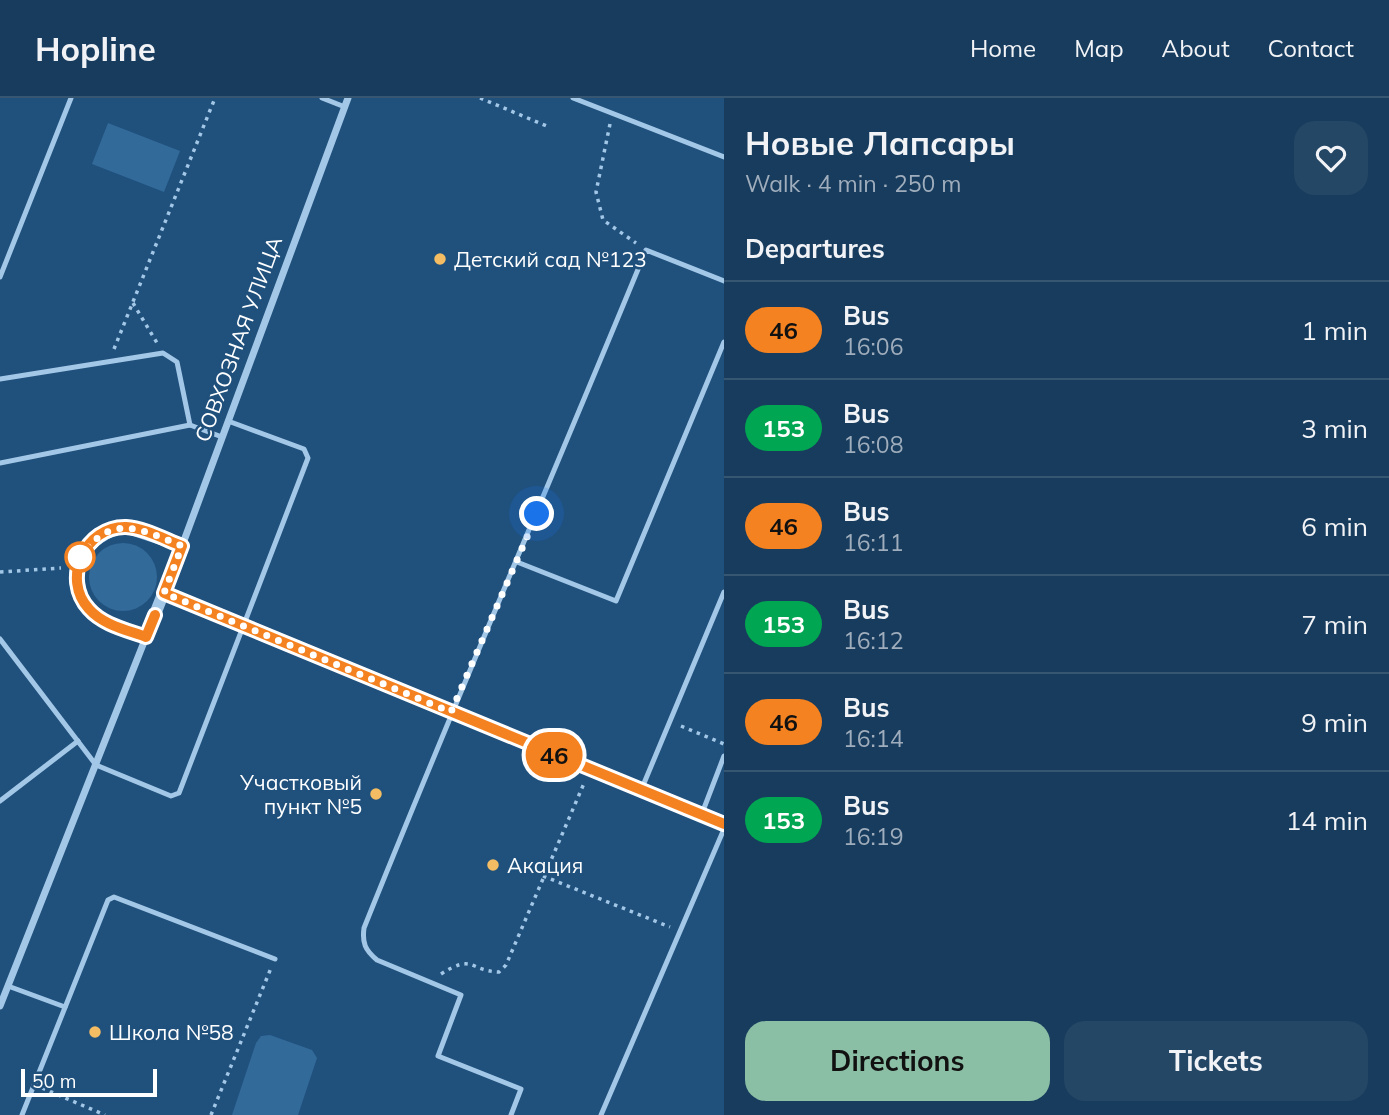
<!DOCTYPE html>
<meta charset="utf-8">
<style>
body{margin:0;font-family:Mulish,sans-serif;background:#254766;color:#f1f3f6;height:100vh;display:flex;flex-direction:column;font-size:26px;white-space:nowrap}
*{box-sizing:border-box;margin:0}
p{font-size:23px;color:#9fadbc}
.icon{flex:none;width:38px;height:38px;fill:none;stroke:currentColor;stroke-width:2;stroke-linecap:round;stroke-linejoin:round}
.map{position:relative;flex:1;overflow:hidden}
.panel{display:flex;flex-direction:column;background:#183c5d;width:665px}
.panel>*{flex:none}
.badge{padding:0 14px;border-radius:23px;font-size:24px;line-height:46px}
.scale{position:absolute;left:21px;bottom:18px;width:136px;box-sizing:border-box;padding-left:7px;border:4px solid #fff;border-top:0;font-size:19px;line-height:24px;white-space:nowrap;color:#fff;-webkit-text-stroke:5px #20507c;paint-order:stroke}
.you{position:absolute;width:35px;height:35px;margin:-18px;border:5px solid #fff;border-radius:50%;background:#1a73e8;box-shadow:0 0 0 10px #1a73e833}
.map>.badge{position:absolute;translate:-50% -50%;box-shadow:0 0 0 4px #fff}
h2{padding:0 21px;font-size:26px;line-height:63px}
.round{display:grid;place-items:center;flex:none;width:74px;height:74px;border-radius:21px;background:#254766}
.summary{display:flex;align-items:center;justify-content:space-between;height:119px;padding:0 21px}
h1{font-size:33px;font-weight:700;line-height:52px}
.button{display:flex;gap:14px;margin-top:auto;padding:14px 21px}
.button a{flex:1;height:80px;border-radius:21px;background:#8abfa5;color:#111;font-size:28px;font-weight:700;line-height:80px;text-align:center}
.button a+a{background:#254766;color:#f1f3f6}
ul{padding:0;list-style:none}
li{display:flex;align-items:center;gap:21px;height:98px;padding:0 21px;border-top:2px solid #365672}
li div{flex:1}
li b{display:block;font-size:26px}
li em{font-style:normal}
li .badge{min-width:77px;font-weight:700;text-align:center}
header{display:flex;align-items:center;gap:42px;box-sizing:border-box;height:98px;padding:0 35px;background:#183c5d;border-bottom:2px solid #365672}
header strong{font-size:33px}
nav{display:flex;gap:38px;margin-inline-start:auto;font-size:24px}
main{display:flex;flex:1;min-height:0}
.map>svg:first-child{display:block}
</style>
<header>
<strong>Hopline</strong>
<nav><a>Home</a><a>Map</a><a>About</a><a>Contact</a></nav>
</header>
<main>
<div class="map">
<svg width="724" height="1017" viewBox="0 0 724 1017">
<rect width="100%" height="100%" fill="#20507c"/>
<g fill="#326a9a">
<polygon points="108,25 180,53 164,94 92,66"/>
<circle cx="123" cy="479" r="34"/>
<polygon points="270,937 312,952 317,960 298,1017 232,1017 256,945 261,938"/>
</g>
<g fill="none" stroke-linecap="round" stroke-linejoin="round">
<g stroke="#a2c7e7" stroke-width="3.5" stroke-dasharray="3.5 5" stroke-linecap="butt">
<polyline points="480,0 549,29"/>
<polyline points="610,26 596,94 603,122 636,145"/>
<polyline points="133,205 157,245"/>
<polyline points="114,251 215,0"/>
<polyline points="0,474 61,470"/>
<polyline points="681,628 724,646"/>
<polyline points="543,778 670,829"/>
<path d="M441,876C474,855 469,873 499,874L506,867L585,683"/>
<polyline points="42,990 105,1017"/>
<polyline points="211,1017 271,870"/>
</g>
<g stroke="#a2c7e7" stroke-width="5">
<polyline points="322,0 345,9"/>
<polyline points="573,0 724,59"/>
<polyline points="0,179 71,0"/>
<polyline points="0,281 163,255 177,264 190,327"/>
<polyline points="0,365 190,327 222,339"/>
<polyline points="517,464 616,503 724,244"/>
<polyline points="0,541 96,667 171,698 179,695 308,360 304,351 228,323"/>
<polyline points="642,690 724,494"/>
<polyline points="0,703 78,643"/>
<polyline points="701,718 724,658"/>
<polyline points="8,888 65,909"/>
<polyline points="22,1017 108,802 114,799 275,861"/>
<path d="M511,1017L521,991L438,958L461,897L377,862C365,852 362,845 364,830C455,603 553,378 646,152L724,183"/>
<polyline points="601,1017 724,731"/>
</g>
<g stroke="#a2c7e7" stroke-width="7">
<polyline points="182,448 348,0"/>
<polyline points="0,908 146,539"/>
</g>
<g stroke="#a2c7e7" stroke-width="12">
<path d="M125,429L182,448L146,539C127,532 101,527 87,510C58,474 87,437 125,429Z"/>
<polyline points="164,495 724,726"/>
</g>
</g>
<g fill="none" stroke-linecap="round" stroke-linejoin="round">
<defs>
<path id="line" d="M155,517L146,539C127,532 103,527 89,511C61,481 85,428 126,429C144,430 164,441 182,448L164,495L724,726"/>
</defs>
<use href="#line" stroke="#fff" stroke-width="16"/>
<use href="#line" stroke="#f58220" stroke-width="10"/>
<path stroke="#fff" stroke-width="7" stroke-dasharray="0 12.6" d="M80,459C112,415 138,430 182,448L164,495L451,614L537,416"/>
</g>
<g fill="#f4bd63" stroke="#20507c" stroke-width="2.5">
<circle cx="440" cy="161" r="7"/>
<circle cx="376" cy="696" r="7"/>
<circle cx="493" cy="767" r="7"/>
<circle cx="95" cy="934" r="7"/>
</g>
<circle fill="#fff" stroke="#f58220" stroke-width="3.5" cx="80" cy="459" r="14"/>
<g text-anchor="middle" dominant-baseline="central" stroke-width="5" stroke-linejoin="round" paint-order="stroke">
<g font-size="21" fill="#fff" stroke="#20507c" text-anchor="start">
<text x="454" y="161">Детский сад №123</text>
<text x="362" y="684" text-anchor="end">Участковый<tspan x="362" dy="24">пункт №5</tspan></text>
<text x="507" y="767">Акация</text>
<text x="109" y="934">Школа №58</text>
</g>
<g font-size="21" fill="#fff" stroke="#20507c">
<text transform="translate(238 241) rotate(-70)">СОВХОЗНАЯ УЛИЦА</text>
</g>
</g>
</svg>
<div class="scale">50 m</div>
<div class="you" style="left:537px;top:416px"></div>
<b class="badge" style="left:554px;top:657px;background:#f58220;color:#111">46</b>
</div>
<section class="panel">
<div class="summary"><div><h1>Новые Лапсары</h1><p>Walk · 4 min · 250 m</p></div><a class="round"><svg class="icon" aria-label="heart" viewBox="0 0 24 24"><path d="M12 20l-8-8c-3-5 5-10 8-4 3-6 11-1 8 4z"/></svg></a></div>
<h2>Departures</h2>
<ul>
<li><span class="badge" style="background:#f58220;color:#111">46</span><div><b>Bus</b><p>16:06</p></div><em>1 min</em></li>
<li><span class="badge" style="background:#00a651;color:#fff">153</span><div><b>Bus</b><p>16:08</p></div><em>3 min</em></li>
<li><span class="badge" style="background:#f58220;color:#111">46</span><div><b>Bus</b><p>16:11</p></div><em>6 min</em></li>
<li><span class="badge" style="background:#00a651;color:#fff">153</span><div><b>Bus</b><p>16:12</p></div><em>7 min</em></li>
<li><span class="badge" style="background:#f58220;color:#111">46</span><div><b>Bus</b><p>16:14</p></div><em>9 min</em></li>
<li><span class="badge" style="background:#00a651;color:#fff">153</span><div><b>Bus</b><p>16:19</p></div><em>14 min</em></li>
</ul>
<div class="button"><a>Directions</a><a>Tickets</a></div>
</section>
</main>
